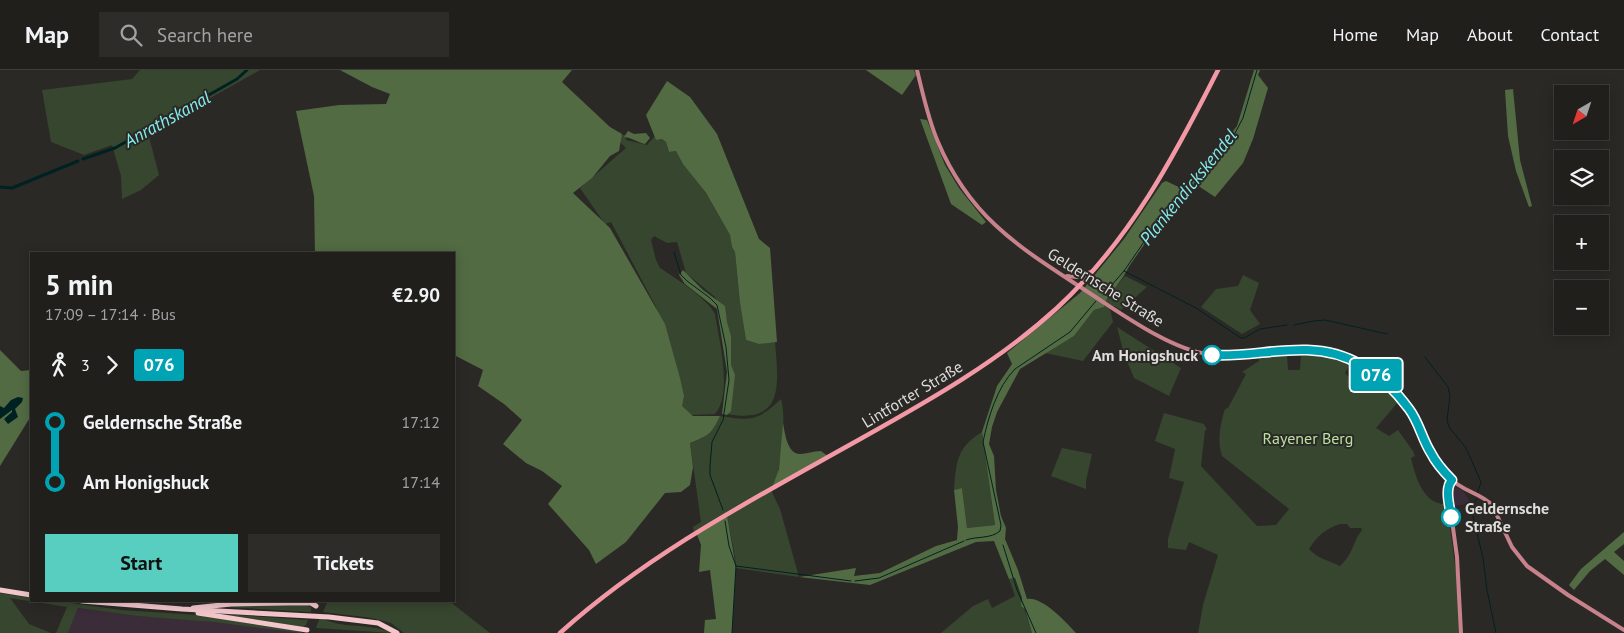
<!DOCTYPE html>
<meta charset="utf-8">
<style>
body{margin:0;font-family:"PT Sans",sans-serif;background:#2d2c29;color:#f1f3f6;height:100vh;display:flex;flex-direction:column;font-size:19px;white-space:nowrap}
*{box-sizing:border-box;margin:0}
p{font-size:16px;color:#a2a2a3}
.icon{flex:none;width:28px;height:28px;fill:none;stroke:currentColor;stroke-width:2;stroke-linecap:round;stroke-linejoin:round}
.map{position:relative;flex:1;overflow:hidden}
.panel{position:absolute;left:30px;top:182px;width:425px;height:350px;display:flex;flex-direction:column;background:#201f1c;border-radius:0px;box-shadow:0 2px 12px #0003,0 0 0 1px #3d3d3b}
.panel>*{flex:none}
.badge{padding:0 10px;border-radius:4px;font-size:18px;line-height:32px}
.needle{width:32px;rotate:219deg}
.controls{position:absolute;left:1554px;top:15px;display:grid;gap:10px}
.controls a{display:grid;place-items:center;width:55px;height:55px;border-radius:0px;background:#201f1c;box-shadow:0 2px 12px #0003,0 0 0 1px #3d3d3b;font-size:25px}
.map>.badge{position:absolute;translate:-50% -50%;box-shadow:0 0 0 2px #fff}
.legs{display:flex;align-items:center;gap:8px;height:55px;padding:0 15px;font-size:16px}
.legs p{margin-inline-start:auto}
.headline{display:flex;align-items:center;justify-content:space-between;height:85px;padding:0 15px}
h1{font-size:28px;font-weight:600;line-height:38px}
.cta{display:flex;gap:10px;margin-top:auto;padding:10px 15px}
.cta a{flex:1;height:58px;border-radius:0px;background:#58cec0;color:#111;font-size:20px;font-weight:600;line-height:58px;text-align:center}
.cta a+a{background:#2d2c29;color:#f1f3f6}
ul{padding:0 15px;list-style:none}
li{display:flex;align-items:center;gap:18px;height:60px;font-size:19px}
li i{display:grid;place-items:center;width:8px;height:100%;margin:0 6px;background:currentColor}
li i::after{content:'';width:12px;height:12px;margin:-6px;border:4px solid;border-radius:50%;background:#201f1c}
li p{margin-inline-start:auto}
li:first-child i{background:linear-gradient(#0000 50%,currentColor 0)}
li:last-child i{background:linear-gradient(currentColor 50%,#0000 0)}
header{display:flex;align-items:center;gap:30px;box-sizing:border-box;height:70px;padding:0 25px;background:#201f1c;border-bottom:1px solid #3d3d3b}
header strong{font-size:24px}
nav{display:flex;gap:28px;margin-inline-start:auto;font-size:18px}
.search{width:350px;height:45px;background:#2d2c29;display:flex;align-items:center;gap:12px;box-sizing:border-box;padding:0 18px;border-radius:0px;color:#a2a2a3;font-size:19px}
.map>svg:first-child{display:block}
</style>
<header>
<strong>Map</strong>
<div class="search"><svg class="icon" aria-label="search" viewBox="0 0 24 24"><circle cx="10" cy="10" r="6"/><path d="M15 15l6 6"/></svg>Search here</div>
<nav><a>Home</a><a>Map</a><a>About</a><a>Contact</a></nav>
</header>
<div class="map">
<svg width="1624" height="563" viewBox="0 0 1624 563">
<rect width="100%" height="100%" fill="#2b2926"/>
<g fill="#3a2c39">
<polygon points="1454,416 1463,421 1469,430 1469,434 1452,436 1450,420"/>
<polygon points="78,538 137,546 175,548 295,561 294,563 68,563"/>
</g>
<g fill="#37462e" fill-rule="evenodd">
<polygon points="140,0 260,0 148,63 159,105 141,120 122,129 121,106 112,75 84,85 51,72 42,20 132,9"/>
<path d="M621,65H625L626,70L647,75L655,66L656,70L662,69L666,72L669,82L676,81L683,93L707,125L730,165L732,177L735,182L740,233L746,270L759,274L775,272C778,312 786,355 727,344L732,308L724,246L715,227L686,203L677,172L667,173L654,166L651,170L656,190L660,198C674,207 708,229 715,244C719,269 733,324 715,344L692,345L681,336L662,254L655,235L611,152L605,154L580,118L626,78L620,72Z"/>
<polygon points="1243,205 1259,213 1250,240 1260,254 1242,264 1201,237 1216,219 1238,216"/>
<polygon points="1125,206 1147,217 1121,240 1114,236 1110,239 1113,252 1083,291 1045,283 1074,266 1094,240 1104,237 1109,225"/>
<polygon points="1117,257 1181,298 1169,326 1134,308 1124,284"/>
<path d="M1301,283L1326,284L1351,292L1345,303L1363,322L1367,323L1375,316L1377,318L1381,314L1399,331L1376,358L1389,366L1398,360L1413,381L1415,386L1411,388C1415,405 1423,435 1446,434L1450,458L1462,546L1460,563H1198L1203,535L1218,485L1189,472L1186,480L1168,478V469L1184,412L1169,408L1175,379L1155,371L1164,343L1204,354L1207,360H1205L1201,396L1257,456L1276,455L1289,439L1222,386C1217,371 1220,354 1225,339L1228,338L1246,304L1242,302L1259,291V286L1287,284L1288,300H1300ZM1340,454H1347L1350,458H1361L1362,460C1352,473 1354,483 1340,496C1328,490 1318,489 1309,479C1317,466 1325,459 1340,454Z"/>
<path d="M781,329C786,346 782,378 779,397C778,404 774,412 771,420L780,439L799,507L736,498L735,487L727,445L694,464L693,457L701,452L690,373C707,367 713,363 720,346C750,351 758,351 781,329Z"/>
<path d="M982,362L995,455L967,458L962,418L954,420C956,392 957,377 982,362Z"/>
<polygon points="1062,378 1092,384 1086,411 1086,419 1051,406"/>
<polygon points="1014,508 1032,563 941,563 973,536 988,529 992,538 1015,526 1009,509"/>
<polygon points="0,523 31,528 31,531 57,531 121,540 198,545 299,561 301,563 213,552 137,546 78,538 68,563 56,563 67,537 10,528 29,554 51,563 0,563"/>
<polygon points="328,531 449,531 490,563 404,563 391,553 372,548 323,542"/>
<polygon points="225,536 307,536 311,537 311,542 225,537"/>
<polygon points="222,544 308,550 306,555 303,557"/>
<path d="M320,547C341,560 369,552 392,563L316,558Z"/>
</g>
<g fill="#526b43">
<path d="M340,0H572L562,12L610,57L622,64L619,81L610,86L592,108L573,123L610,158L665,254L680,308L684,326L682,336L693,346H720C712,364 708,366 690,373L693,397L690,415L681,422L665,423L626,472L596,494L589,480L548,434L562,416L542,401L526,393L503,374L522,350L504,334L478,316L483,300L454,285V184H315L314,126L296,41L339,35L386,34L390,24L372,17Z"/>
<polygon points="866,0 914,0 916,5 902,25"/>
<path d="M1254,0H1260L1258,5L1268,18L1253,69L1243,93L1215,127L1197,115L1155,159L1130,195L1123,207L1107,229L1104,237L1094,240L1074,266L1020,299L997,342L992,357L989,374L994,386L996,420L1001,446L1006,458L1005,469L1018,500L1027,529C1042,526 1066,552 1076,563H1032L1025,539L1021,536L1022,528L1015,508L1009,509L994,471L976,472L870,515L799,507L856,498L854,506L880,503L936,476L957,470L958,457L954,420L962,418L967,458L995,455L982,362L997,316L1012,294L1007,283L1080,223L1124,169L1162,113L1166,111L1185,120L1237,56Z"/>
<polygon points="667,11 690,27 717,64 759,169 770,178 777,272 759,274 746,270 740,233 735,182 732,177 730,165 706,123 683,94 676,81 669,82 666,72 662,69 656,70 646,45"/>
<polygon points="1513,19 1520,90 1532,136 1529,137 1516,101 1508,66 1505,20"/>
<polygon points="920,49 927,50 945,95 959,118 986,152 982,155 951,134"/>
<path d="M628,61L634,64L646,63L650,68L645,74C637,72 633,68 624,67Z"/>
<polygon points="683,200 703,220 725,236 727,252 731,266 731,295 735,305 731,341 727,345 722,344 727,302 717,239 685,214 679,205"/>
<polygon points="0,280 21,301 31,300 31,346 0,396"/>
<path d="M783,353C785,363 787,384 800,384C807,384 813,381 821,381L829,387L771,420L779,399Z"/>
<polygon points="727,445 736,498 732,563 704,563 705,550 716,549 710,500 699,502 701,475 696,462"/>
<polygon points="1624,462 1624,474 1614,482 1624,491 1624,505 1605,489 1590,501 1574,520 1569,515 1581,499"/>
</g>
<polygon fill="#002121" points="18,327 23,328 22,332 15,339 18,347 8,354 4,349 12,342 12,340 0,349 0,336 4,338 11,330"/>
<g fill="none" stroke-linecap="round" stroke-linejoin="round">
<g stroke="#002121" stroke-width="1">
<polyline points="674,182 681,205 687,211 710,228 717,235 726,277 729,310 723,350 712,372 710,396 710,405 723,440"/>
<polyline points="1124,201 1196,238 1241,268 1244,268 1260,259 1287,255"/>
<polyline points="1103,225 1124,201 1157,153 1192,117 1234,65 1243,48 1257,0"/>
<polyline points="1294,255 1314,251 1325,250 1387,264"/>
<polyline points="1425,287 1448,317 1450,326 1447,350 1449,357 1466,378 1481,412 1477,424"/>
<polyline points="1476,429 1471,438 1483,488 1487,520 1496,563"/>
<polyline points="725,451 729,476 736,496 732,563"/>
<path d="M966,470C977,466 991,469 1000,461L1001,455L983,372C988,348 997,317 1015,299L1070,262L1096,231"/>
<polyline points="1003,475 1017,520 1036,563"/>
<polyline points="736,496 851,511"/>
<polyline points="855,511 879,508 964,471"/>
</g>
<g stroke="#002121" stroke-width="3">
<polyline points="83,89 115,78 237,9 247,0"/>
<polyline points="0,117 12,118 78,91"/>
</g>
<g stroke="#c7828b" stroke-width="4">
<path d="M917,0C923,24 928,49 938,72C973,155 1030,183 1100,230C1129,249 1174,280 1208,284C1258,290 1312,266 1359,293C1381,305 1404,328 1416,351C1422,361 1425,373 1430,383C1436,392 1443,400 1450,408C1461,421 1481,423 1492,435L1512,477L1527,496L1568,525L1624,560"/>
<polyline points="1067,206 1077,207 1091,202"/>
<polyline points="1452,410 1448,415 1448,421 1457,487 1461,563"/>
</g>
<path stroke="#f399a6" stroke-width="4.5" d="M560,563C650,482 757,427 862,368C930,330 999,291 1057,238C1130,170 1174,87 1218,0"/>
<g stroke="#f2c6cb" stroke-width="5">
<polyline points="0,520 31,525"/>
<polyline points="82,531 182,539 329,547 378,553 397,563"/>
<polyline points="193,538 231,534 289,533 311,533 316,536"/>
<polyline points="198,543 307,560"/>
</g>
</g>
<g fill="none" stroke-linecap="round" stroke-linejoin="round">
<defs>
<path id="line-1" d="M1212,285C1244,287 1275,279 1307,280C1350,281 1384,305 1409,339C1419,352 1422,369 1431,383C1436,393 1444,402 1452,410C1444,419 1450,436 1451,447"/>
</defs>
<use href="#line-1" stroke="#fff" stroke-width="11"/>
<use href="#line-1" stroke="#00a3b4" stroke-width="8"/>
</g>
<g fill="#fff" stroke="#00a3b4" stroke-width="2.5">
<circle cx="1212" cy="285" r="9"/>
<circle cx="1451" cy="447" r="9"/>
</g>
<g text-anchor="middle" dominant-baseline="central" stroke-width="4" stroke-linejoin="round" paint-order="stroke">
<g font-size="16" fill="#dedddb" stroke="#2b2926">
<text transform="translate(1106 217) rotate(32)">Geldernsche Straße</text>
<text transform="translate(912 324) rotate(-31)">Lintforter Straße</text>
</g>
<g font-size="16" font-weight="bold" fill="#dedddb" stroke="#2b2926" text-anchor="end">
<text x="1198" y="285">Am Honigshuck</text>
<text x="1465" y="438" text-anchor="start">Geldernsche<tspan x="1465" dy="18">Straße</tspan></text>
</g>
<g font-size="16" fill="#b9e1a0" stroke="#2b2926">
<text x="1308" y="368">Rayener Berg</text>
</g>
<g font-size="18" font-style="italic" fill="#84ecee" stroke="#2b2926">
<text transform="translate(167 49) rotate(-29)">Anrathskanal</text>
<text transform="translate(1188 117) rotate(-51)">Plankendickskendel</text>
</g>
</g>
</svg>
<div class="controls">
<a><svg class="needle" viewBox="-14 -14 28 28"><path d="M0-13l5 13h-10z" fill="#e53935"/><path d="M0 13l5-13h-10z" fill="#a2a2a3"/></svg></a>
<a><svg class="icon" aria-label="layers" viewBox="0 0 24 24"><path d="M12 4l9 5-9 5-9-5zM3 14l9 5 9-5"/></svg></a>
<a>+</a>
<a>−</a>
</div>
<b class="badge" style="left:1376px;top:305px;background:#00a3b4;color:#fff">076</b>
<section class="panel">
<div class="headline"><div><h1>5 min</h1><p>17:09 – 17:14 · Bus</p></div><b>€2.90</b></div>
<div class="legs"><svg class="icon" aria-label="walk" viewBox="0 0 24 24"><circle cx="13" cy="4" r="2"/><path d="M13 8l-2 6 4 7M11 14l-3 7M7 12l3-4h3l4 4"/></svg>3<svg class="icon" aria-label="forward" viewBox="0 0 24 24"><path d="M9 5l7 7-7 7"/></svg><b class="badge" style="background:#00a3b4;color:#fff">076</b></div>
<ul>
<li><i style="color:#00a3b4"></i><b>Geldernsche Straße</b><p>17:12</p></li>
<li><i style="color:#00a3b4"></i><b>Am Honigshuck</b><p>17:14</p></li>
</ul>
<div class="cta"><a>Start</a><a>Tickets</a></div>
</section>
</div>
